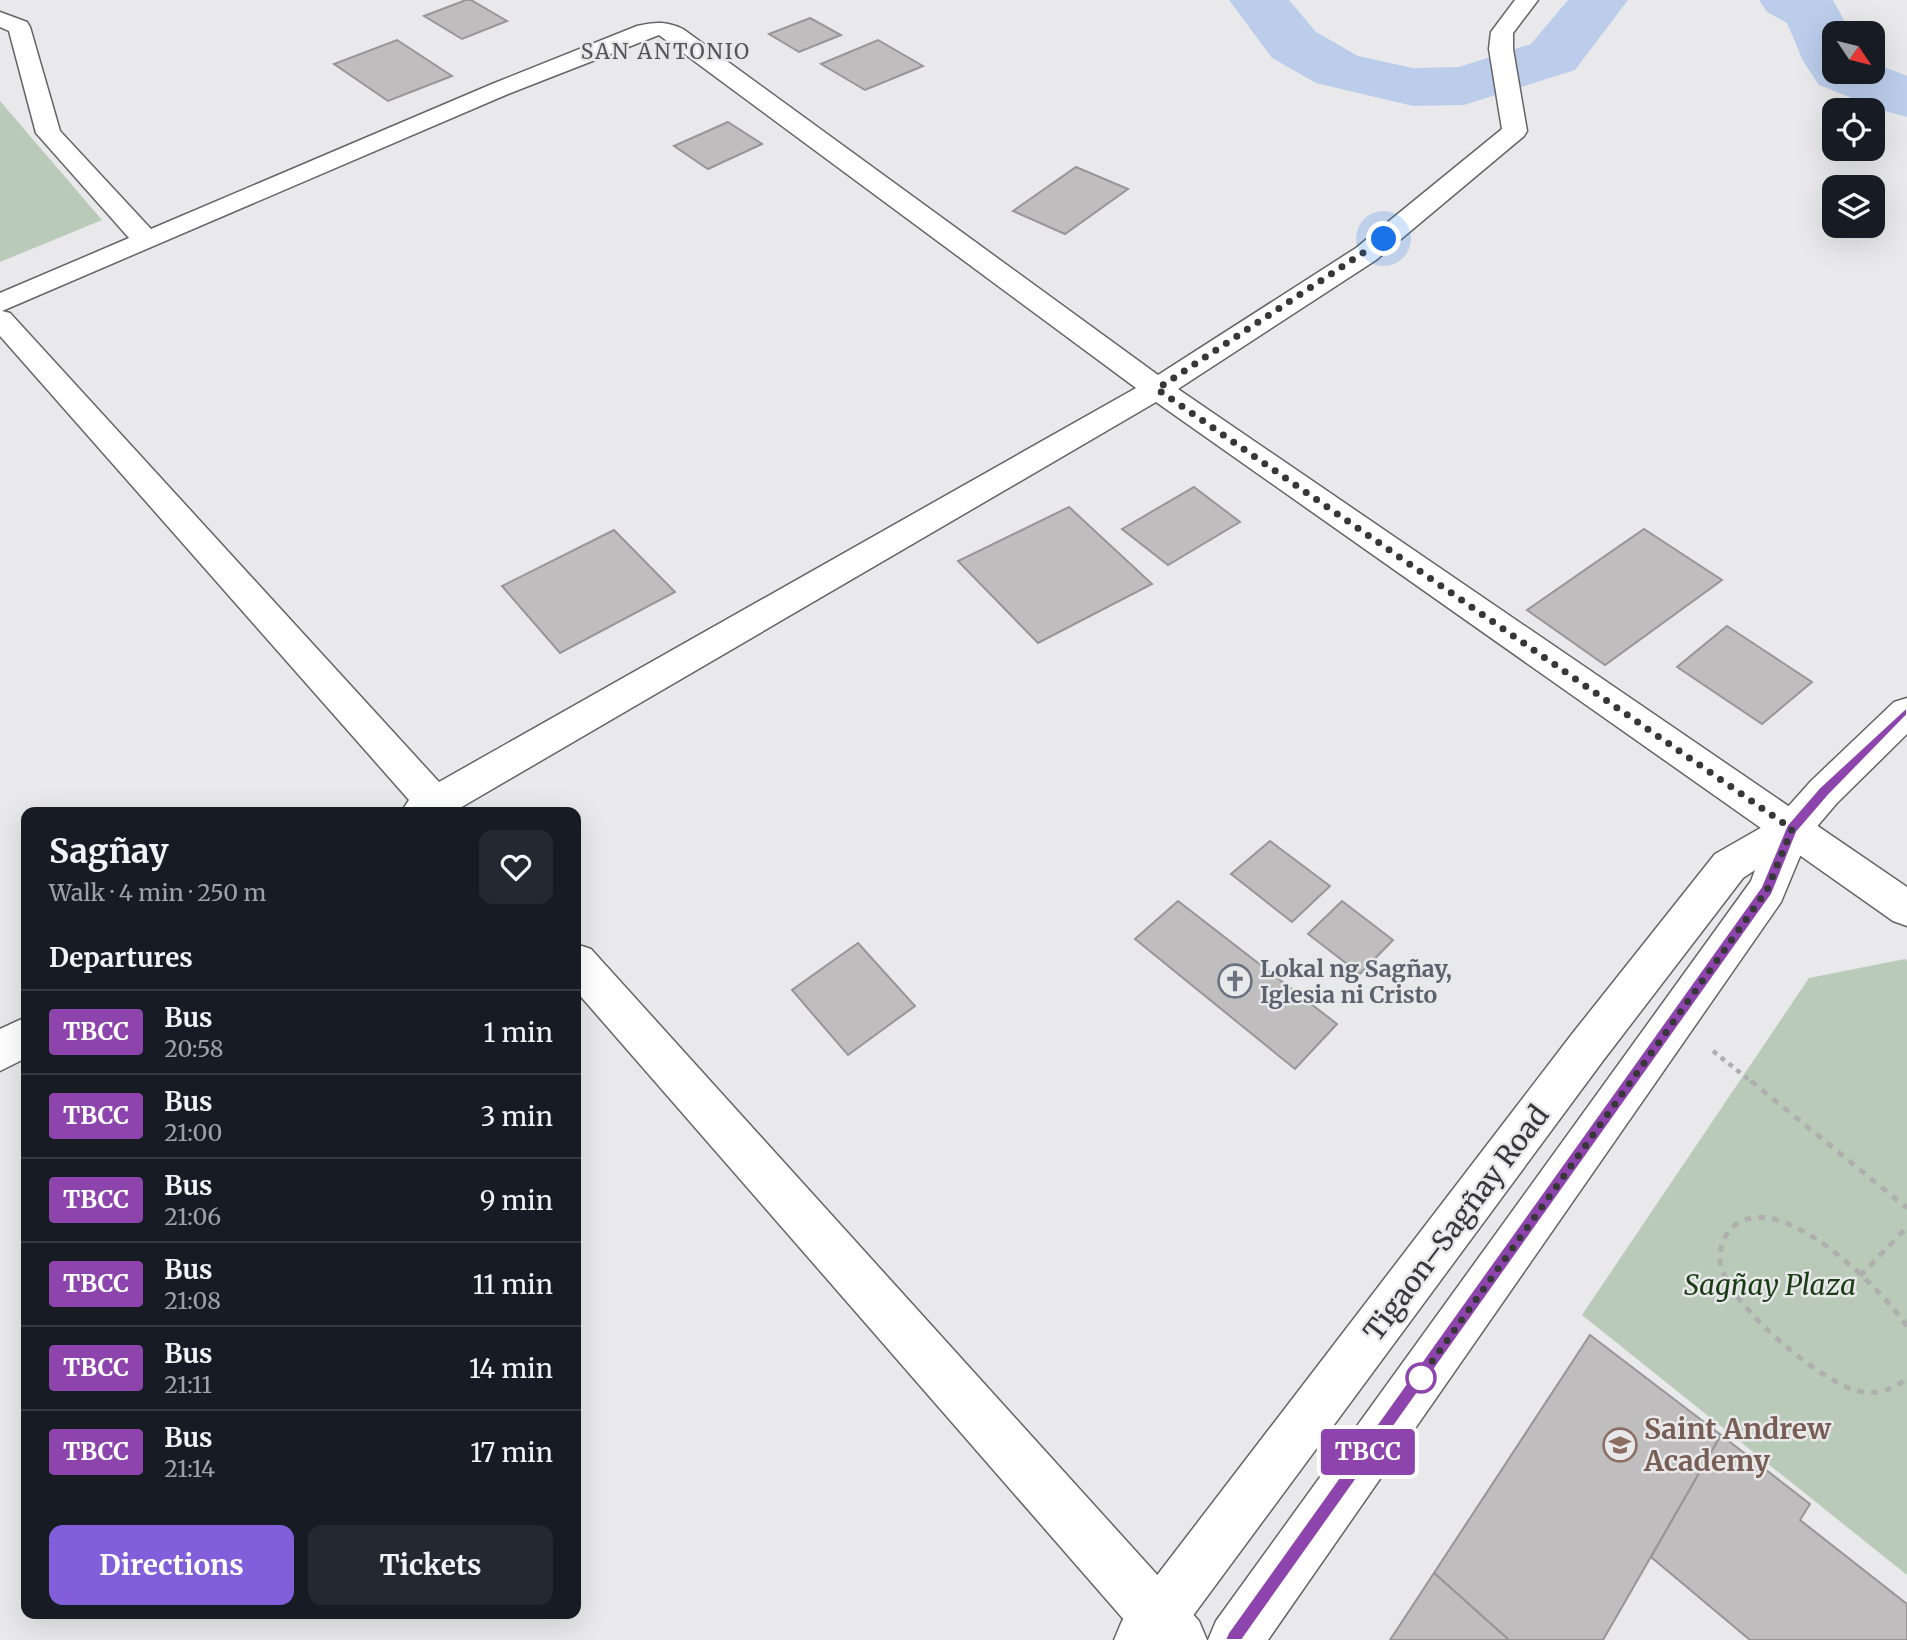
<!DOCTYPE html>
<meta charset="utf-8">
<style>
body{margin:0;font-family:Merriweather,serif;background:#242831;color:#f1f3f6;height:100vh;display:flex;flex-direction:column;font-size:26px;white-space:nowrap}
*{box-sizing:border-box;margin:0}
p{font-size:23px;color:#9ea1a6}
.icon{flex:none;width:38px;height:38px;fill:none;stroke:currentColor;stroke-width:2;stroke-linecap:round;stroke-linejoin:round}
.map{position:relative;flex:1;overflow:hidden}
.details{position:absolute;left:21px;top:807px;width:560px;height:812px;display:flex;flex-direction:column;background:#171b24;border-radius:14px;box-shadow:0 7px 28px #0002}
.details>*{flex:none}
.badge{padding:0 14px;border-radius:5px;font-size:24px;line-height:46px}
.needle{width:46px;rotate:125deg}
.tools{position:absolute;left:1822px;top:21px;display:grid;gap:14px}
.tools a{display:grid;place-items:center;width:63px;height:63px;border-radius:14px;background:#171b24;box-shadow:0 7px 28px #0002;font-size:35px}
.you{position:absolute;width:35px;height:35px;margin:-18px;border:5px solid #fff;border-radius:50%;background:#1a73e8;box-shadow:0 0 0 10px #1a73e833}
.map>.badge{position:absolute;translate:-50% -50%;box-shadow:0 0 0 4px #fff}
h2{padding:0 28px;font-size:26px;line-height:63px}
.round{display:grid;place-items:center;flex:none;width:74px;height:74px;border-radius:14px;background:#242831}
.head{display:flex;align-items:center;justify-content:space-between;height:119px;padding:0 28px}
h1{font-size:33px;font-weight:700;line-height:52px}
.action{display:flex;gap:14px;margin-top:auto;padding:14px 28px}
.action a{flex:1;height:80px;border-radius:14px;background:#825fda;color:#fff;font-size:28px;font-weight:700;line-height:80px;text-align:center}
.action a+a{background:#242831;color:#f1f3f6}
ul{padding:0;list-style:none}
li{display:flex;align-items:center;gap:21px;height:84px;padding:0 28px;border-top:2px solid #363941}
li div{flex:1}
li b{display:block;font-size:26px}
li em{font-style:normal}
li .badge{min-width:77px;font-weight:700;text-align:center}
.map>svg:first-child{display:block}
</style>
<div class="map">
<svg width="1907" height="1640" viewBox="0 0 1907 1640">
<rect width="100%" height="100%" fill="#e9e9eb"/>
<g fill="#bacab8">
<polygon points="0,101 102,220 0,262"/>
<polygon points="1905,959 1907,961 1907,1575 1582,1315 1809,978"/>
</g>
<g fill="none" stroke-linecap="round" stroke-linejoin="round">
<g fill="#bbcdeb" fill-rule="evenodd">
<polygon points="1229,0 1289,0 1316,32 1358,56 1413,68 1459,67 1531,44 1568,0 1628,0 1575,70 1464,105 1413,106 1316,83 1272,58"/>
<polygon points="1759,0 1833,0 1851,33 1834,33 1834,72 1872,72 1872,62 1907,76 1907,117 1885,111 1819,85 1803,61 1787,23 1767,12"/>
</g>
</g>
<g fill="#bfbdbe" stroke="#979596" stroke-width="2">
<polygon points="466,0 471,0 507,21 462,39 424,16"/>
<polygon points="810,18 841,35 799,52 769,34"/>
<polygon points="397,40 452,76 388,101 334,64"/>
<polygon points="878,40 923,66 865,90 821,64"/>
<polygon points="728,122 762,144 708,169 674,146"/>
<polygon points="1076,167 1128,189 1065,234 1013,211"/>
<polygon points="1194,487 1240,522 1168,565 1122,529"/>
<polygon points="1069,507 1152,584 1038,643 958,561"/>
<polygon points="1644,529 1722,580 1605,665 1527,610"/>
<polygon points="614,530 675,592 560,653 502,586"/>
<polygon points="1727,626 1812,682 1762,724 1677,667"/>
<polygon points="1270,841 1330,886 1292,922 1231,874"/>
<polygon points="1178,901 1337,1024 1295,1069 1135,939"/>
<polygon points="1342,901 1393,940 1360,974 1308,934"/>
<polygon points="858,943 915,1006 848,1055 792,990"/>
<polygon points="1590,1335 1721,1435 1603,1640 1509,1640 1434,1573"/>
<polygon points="1721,1435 1810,1504 1800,1520 1907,1604 1907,1640 1750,1640 1651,1557"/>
<polygon points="1434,1573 1509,1640 1390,1640"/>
</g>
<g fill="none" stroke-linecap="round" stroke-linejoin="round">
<defs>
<g id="minor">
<path d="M1515,0H1538L1513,33V49L1527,131L1524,136L1376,260L1178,389L1907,887V926L1893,921L1156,402L460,808L462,812H401L409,800L0,336V293L129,238L36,133L9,31L0,27V12L27,22L30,27L60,131L151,229L492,84L637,26C655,22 666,21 683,29L1158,375L1356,248L1502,129L1489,49L1491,32ZM659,35L1136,388L439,782L10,313L2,311L508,94Z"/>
<polygon points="576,944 591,949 1199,1621 1207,1640 1142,1640 1139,1637 576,991"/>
<polygon points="26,1017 26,1058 0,1071 0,1029"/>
</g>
<polygon id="major" points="1907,698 1907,734 1837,803 1808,837 1781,902 1268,1640 1208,1640 1216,1621 1751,881 1755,870 1743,878 1602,1062 1175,1640 1114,1640 1122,1621 1572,1034 1715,854 1778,818 1811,781 1894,702"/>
</defs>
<use href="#minor" stroke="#646465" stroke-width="3"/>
<use href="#major" stroke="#646465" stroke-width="3"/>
<polyline stroke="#afafb0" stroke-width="4.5" stroke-dasharray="5 5" stroke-linecap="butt" points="1713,1051 1753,1083"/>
<g stroke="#afafb0" stroke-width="5" stroke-dasharray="7 7" stroke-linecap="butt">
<polyline points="1751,1081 1907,1208"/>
<polyline points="1860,1276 1907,1227"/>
<path d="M1907,1326C1882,1290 1788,1195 1740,1222C1727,1229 1720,1243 1720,1258C1720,1299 1824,1387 1863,1392C1880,1394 1894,1389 1907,1378"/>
</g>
<use href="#minor" fill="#fff" fill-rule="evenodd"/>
<use href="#major" fill="#fff" fill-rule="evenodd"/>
</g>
<polygon fill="#8e44ad" stroke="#fff" stroke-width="2" points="1907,707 1907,715 1829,795 1797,832 1772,894 1242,1640 1225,1640 1228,1633 1761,887 1787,825 1819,788"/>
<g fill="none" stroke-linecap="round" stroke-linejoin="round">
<polyline stroke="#373738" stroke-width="7" stroke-dasharray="0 12.6" points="1384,239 1157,389 1792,829 1767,890 1419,1380 1421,1378"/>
</g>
<defs>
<symbol id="church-ring" viewBox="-11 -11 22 22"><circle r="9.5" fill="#e9e9eb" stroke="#6b7280" stroke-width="1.5"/><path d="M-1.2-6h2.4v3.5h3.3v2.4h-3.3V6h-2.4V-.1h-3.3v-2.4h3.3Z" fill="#6b7280"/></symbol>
<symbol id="school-ring" viewBox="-11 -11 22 22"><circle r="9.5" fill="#e9e9eb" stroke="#8d6e63" stroke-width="1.5"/><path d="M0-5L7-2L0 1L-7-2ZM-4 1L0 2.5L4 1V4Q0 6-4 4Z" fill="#8d6e63"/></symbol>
</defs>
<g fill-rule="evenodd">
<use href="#church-ring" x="1216" y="962" width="38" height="38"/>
<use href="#school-ring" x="1601" y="1426" width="38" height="38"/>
</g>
<circle fill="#fff" stroke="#8e44ad" stroke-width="3.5" cx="1421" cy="1378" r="14"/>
<g text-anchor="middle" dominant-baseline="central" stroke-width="5" stroke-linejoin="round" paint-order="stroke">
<g font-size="21" letter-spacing="2" fill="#555556" stroke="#e9e9eb">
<text x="666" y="51">SAN ANTONIO</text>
</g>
<g font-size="23" font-weight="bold" fill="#5b616d" stroke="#e9e9eb" text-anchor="start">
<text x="1260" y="968">Lokal ng Sagñay,<tspan x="1260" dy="26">Iglesia ni Cristo</tspan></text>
</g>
<g font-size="28" fill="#373738" stroke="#e9e9eb">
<text transform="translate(1456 1223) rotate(-53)">Tigaon–Sagñay Road</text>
</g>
<g font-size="28" font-style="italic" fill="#193c14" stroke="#e9e9eb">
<text x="1770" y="1285">Sagñay Plaza</text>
</g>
<g font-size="28" font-weight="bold" fill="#785e54" stroke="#e9e9eb" text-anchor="start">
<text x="1644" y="1429">Saint Andrew<tspan x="1644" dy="32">Academy</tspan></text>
</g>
</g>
</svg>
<div class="tools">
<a><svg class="needle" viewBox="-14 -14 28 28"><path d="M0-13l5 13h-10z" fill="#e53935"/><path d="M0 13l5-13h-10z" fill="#9ea1a6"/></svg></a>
<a><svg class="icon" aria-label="locate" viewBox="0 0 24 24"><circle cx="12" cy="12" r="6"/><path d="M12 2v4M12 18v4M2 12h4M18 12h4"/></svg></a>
<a><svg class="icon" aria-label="layers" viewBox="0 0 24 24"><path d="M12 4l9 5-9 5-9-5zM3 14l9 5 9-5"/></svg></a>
</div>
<div class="you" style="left:1384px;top:239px"></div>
<b class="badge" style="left:1368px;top:1452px;background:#8e44ad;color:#fff">TBCC</b>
<section class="details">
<div class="head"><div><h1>Sagñay</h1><p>Walk · 4 min · 250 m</p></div><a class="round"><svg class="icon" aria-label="heart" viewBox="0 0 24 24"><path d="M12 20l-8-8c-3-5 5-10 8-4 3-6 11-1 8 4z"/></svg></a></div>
<h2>Departures</h2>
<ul>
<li><span class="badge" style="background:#8e44ad;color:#fff">TBCC</span><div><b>Bus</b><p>20:58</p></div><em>1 min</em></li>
<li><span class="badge" style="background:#8e44ad;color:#fff">TBCC</span><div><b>Bus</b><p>21:00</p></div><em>3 min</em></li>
<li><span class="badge" style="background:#8e44ad;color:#fff">TBCC</span><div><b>Bus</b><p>21:06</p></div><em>9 min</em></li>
<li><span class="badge" style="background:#8e44ad;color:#fff">TBCC</span><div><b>Bus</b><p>21:08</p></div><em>11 min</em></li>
<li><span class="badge" style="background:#8e44ad;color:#fff">TBCC</span><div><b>Bus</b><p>21:11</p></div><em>14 min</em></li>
<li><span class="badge" style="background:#8e44ad;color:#fff">TBCC</span><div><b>Bus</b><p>21:14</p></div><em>17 min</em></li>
</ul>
<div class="action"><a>Directions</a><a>Tickets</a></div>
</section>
</div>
